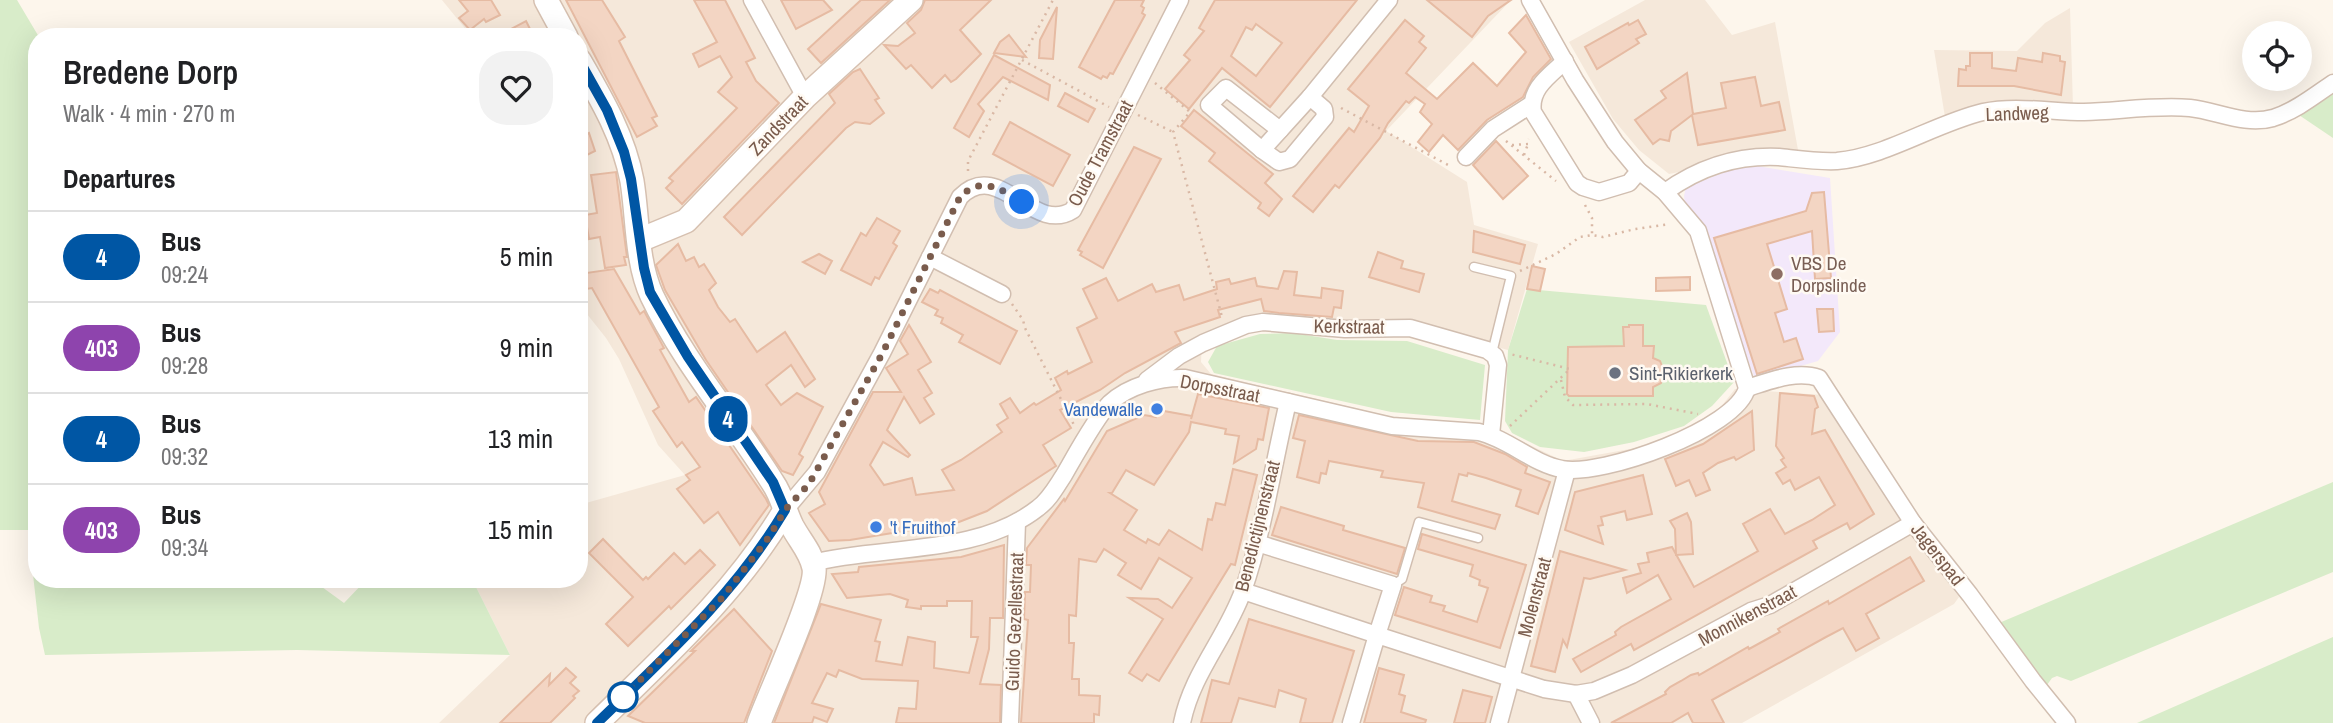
<!DOCTYPE html>
<meta charset="utf-8">
<style>
body{margin:0;font-family:"Archivo Narrow",sans-serif;background:#f2f2f2;color:#202124;height:100vh;display:flex;flex-direction:column;font-size:26px;white-space:nowrap}
*{box-sizing:border-box;margin:0}
p{font-size:23px;color:#757577}
.icon{flex:none;width:38px;height:38px;fill:none;stroke:currentColor;stroke-width:2;stroke-linecap:round;stroke-linejoin:round}
.map{position:relative;flex:1;overflow:hidden}
.panel{position:absolute;left:28px;top:28px;width:560px;height:560px;display:flex;flex-direction:column;background:#fff;border-radius:28px;box-shadow:0 7px 28px #0002}
.panel>*{flex:none}
.badge{padding:0 14px;border-radius:23px;font-size:24px;line-height:46px}
.tools{position:absolute;left:2242px;top:21px;display:grid;gap:14px}
.tools a{display:grid;place-items:center;width:70px;height:70px;border-radius:50%;background:#fff;box-shadow:0 7px 28px #0002;font-size:35px}
.you{position:absolute;width:35px;height:35px;margin:-18px;border:5px solid #fff;border-radius:50%;background:#1a73e8;box-shadow:0 0 0 10px #1a73e833}
.map>.badge{position:absolute;translate:-50% -50%;box-shadow:0 0 0 4px #fff}
h2{padding:0 35px;font-size:26px;line-height:63px}
.round{display:grid;place-items:center;flex:none;width:74px;height:74px;border-radius:28px;background:#f2f2f2}
.overview{display:flex;align-items:center;justify-content:space-between;height:119px;padding:0 35px}
h1{font-size:33px;font-weight:600;line-height:52px}
ul{padding:0;list-style:none}
li{display:flex;align-items:center;gap:21px;height:91px;padding:0 35px;border-top:2px solid #e0e0e0}
li div{flex:1}
li b{display:block;font-size:26px}
li em{font-style:normal}
li .badge{min-width:77px;font-weight:700;text-align:center}
.map>svg:first-child{display:block}
</style>
<div class="map">
<svg width="2333" height="723" viewBox="0 0 2333 723">
<rect width="100%" height="100%" fill="#fdf6ec"/>
<g fill="#f5e8da">
<polygon points="442,0 1511,0 1386,131 1467,182 1474,225 1538,244 1508,350 1432,330 1351,327 1265,316 1202,337 1201,362 1211,374 1393,417 1503,432 1563,461 1641,447 1689,428 1720,408 1735,389 1824,395 1921,547 1959,597 1954,604 1742,723 439,723 510,655 472,579 579,579 579,505 685,475 658,445 619,359 606,338 579,304 579,37 472,37"/>
<polygon points="1645,0 1705,0 1732,35 1775,22 1798,150 1771,148 1739,150 1701,162 1679,172 1669,174 1639,150 1613,119 1569,42"/>
<polygon points="2070,8 2073,107 1945,117 1934,50 2017,51 2045,23"/>
</g>
<polygon fill="#f3e8fa" points="1757,166 1830,178 1840,332 1818,361 1755,379 1696,217 1685,203 1684,196 1686,187 1733,169"/>
<g fill="#d8ecc9">
<polygon points="0,0 17,0 39,37 37,37 37,579 311,579 344,603 367,579 472,579 510,655 297,650 45,655 39,628 28,530 0,530"/>
<polygon points="2333,87 2333,138 2296,113"/>
<polygon points="1527,289 1706,305 1734,382 1712,406 1684,426 1634,442 1584,452 1540,447 1512,433 1505,421 1508,350"/>
<polygon points="1293,333 1337,340 1407,341 1485,365 1480,420 1391,412 1214,373 1208,362 1217,346 1260,334"/>
<polygon points="2333,482 2333,572 2071,681 2057,676 2052,678 2047,685 1999,623"/>
<polygon points="2333,637 2333,723 2137,723"/>
</g>
<g fill="#f3d5c3" stroke="#e6bba3" stroke-width="2" fill-rule="evenodd">
<polygon points="459,0 491,0 500,15 486,22 484,19 470,30 459,18 468,11"/>
<polygon points="566,0 602,0 625,37 619,41 657,116 652,118 657,126 637,137"/>
<polygon points="694,0 725,0 755,58 746,62 756,81 779,103 682,204 666,188 673,181 669,178 737,108 718,92 732,77 720,56 699,67 693,54 717,42"/>
<polygon points="781,0 823,0 832,10 796,29"/>
<polygon points="861,0 890,0 821,63 808,49"/>
<polygon points="925,0 991,0 960,30 981,54 956,79 951,82 945,75 932,88 911,65 906,69 884,45 898,46 915,33 907,23 921,10"/>
<polygon points="1115,0 1144,0 1141,6 1144,8 1142,13 1145,15 1113,74 1110,73 1107,78 1103,76 1101,79 1079,67"/>
<path d="M1215,0H1357L1270,107L1222,68L1189,109L1165,89L1190,60L1184,55L1204,31L1199,28ZM1256,24L1282,43L1256,76L1231,56L1246,27L1252,30Z"/>
<polygon points="1427,0 1511,0 1488,16 1472,37"/>
<polygon points="1057,7 1053,59 1039,58 1040,40"/>
<polygon points="1526,15 1551,59 1533,77 1523,97 1487,120 1458,150 1443,135 1429,152 1418,142 1432,124 1420,112 1425,104 1415,97 1409,103 1406,101 1388,123 1380,138 1339,188 1335,185 1313,212 1293,196 1349,128 1354,132 1369,106 1348,89 1405,20 1424,36 1419,42 1426,48 1406,73 1437,99 1473,63 1497,86 1526,52 1509,33"/>
<polygon points="1638,20 1646,34 1636,39 1639,43 1597,69 1585,47 1628,23 1629,25"/>
<polygon points="526,21 534,37 496,37"/>
<polygon points="1009,35 1026,57 994,53 1000,42"/>
<polygon points="1970,53 1992,53 1992,68 2016,71 2018,58 2042,62 2043,53 2060,56 2060,61 2065,62 2061,95 2014,86 1958,86 1959,69 1966,70 1966,66 1970,66"/>
<polygon points="994,55 1050,85 1048,100 1003,77 978,104 984,111 969,137 954,128"/>
<polygon points="860,69 879,98 875,100 884,113 870,124 855,122 846,128 742,235 724,217 835,103 829,94 853,72"/>
<polygon points="1687,73 1693,114 1726,108 1721,83 1755,77 1761,106 1779,102 1785,130 1698,145 1692,115 1671,131 1669,141 1660,139 1653,144 1635,120 1666,98 1661,91"/>
<polygon points="1065,93 1095,109 1088,122 1058,106"/>
<polygon points="1194,110 1273,174 1265,183 1282,199 1269,216 1258,208 1261,203 1209,161 1215,153 1181,126"/>
<polygon points="1010,122 1070,155 1053,186 993,154"/>
<polygon points="589,133 595,151 583,157 579,149 579,138"/>
<polygon points="1496,141 1528,176 1503,199 1473,165"/>
<polygon points="1134,147 1161,159 1103,268 1080,255 1082,252 1078,250"/>
<polygon points="616,172 627,257 624,257 626,265 605,268 600,237 589,239 585,215 597,213 591,175"/>
<polygon points="1824,192 1831,278 1815,279 1812,231 1767,244 1787,309 1775,313 1784,342 1796,338 1803,359 1757,374 1714,238 1806,211 1812,193"/>
<polygon points="877,218 900,231 893,243 897,246 893,253 879,279 875,277 871,285 841,270 861,233 866,236"/>
<polygon points="1474,231 1525,245 1520,264 1473,252"/>
<polygon points="678,244 686,261 694,257 699,267 704,264 716,283 709,290 718,307 730,322 735,319 757,352 785,332 815,379 805,387 791,365 766,385 781,405 797,393 823,407 799,454 803,457 793,475 782,471 706,360 665,290 656,265"/>
<polygon points="1378,252 1403,261 1401,268 1424,274 1419,292 1369,277"/>
<polygon points="819,254 832,261 825,274 803,262"/>
<polygon points="1532,266 1545,269 1540,291 1527,289"/>
<polygon points="614,269 640,314 644,311 664,348 660,350 689,402 696,397 766,499 769,505 740,545 718,512 704,523 677,489 690,480 686,475 700,467 682,442 677,447 653,411 659,407 592,288 579,290 579,274"/>
<polygon points="1284,271 1297,272 1294,295 1321,298 1322,288 1343,291 1341,308 1334,307 1332,317 1279,313 1264,311 1261,299 1218,310 1220,317 1175,332 1181,343 1125,373 1100,390 1060,410 1071,428 1043,445 1056,466 987,511 959,522 850,540 829,541 809,513 825,504 819,492 873,392 901,392 886,368 908,354 900,341 909,325 931,362 918,370 932,393 924,398 934,414 920,423 904,397 887,430 910,455 908,457 883,442 870,465 884,485 912,478 916,495 954,490 942,470 961,460 1002,432 997,425 1008,418 1000,404 1010,398 1020,413 1034,403 1036,405 1061,390 1055,378 1067,371 1068,374 1092,362 1077,328 1097,318 1083,289 1106,278 1118,301 1152,284 1156,292 1179,285 1184,300 1217,289 1216,282 1229,279 1231,284 1255,278 1257,286 1278,289"/>
<polygon points="1690,277 1690,290 1656,291 1656,278"/>
<polygon points="930,289 938,293 940,290 1017,331 1000,364 959,342 963,335 941,323 943,318 935,315 938,310 922,302"/>
<polygon points="1817,309 1833,309 1834,331 1819,332"/>
<polygon points="1629,325 1643,325 1643,346 1654,346 1653,358 1660,361 1664,371 1661,383 1653,387 1653,396 1569,396 1567,394 1568,347 1624,346 1623,327 1629,327"/>
<polygon points="1780,393 1814,396 1818,407 1815,409 1812,434 1825,430 1874,514 1850,529 1847,523 1813,541 1817,548 1634,650 1631,644 1581,672 1573,659 1616,635 1615,632 1621,627 1671,599 1658,575 1627,593 1623,578 1641,573 1638,564 1649,562 1647,553 1672,547 1694,587 1758,551 1743,524 1770,509 1785,534 1812,520 1835,505 1819,477 1795,490 1790,480 1783,484 1776,473 1786,467 1781,460 1784,458 1776,446"/>
<polygon points="1198,394 1269,408 1263,440 1258,439 1256,449 1234,463 1239,436 1225,434 1226,429 1191,422 1189,432 1154,485 1126,470 1112,493 1110,493 1137,510 1124,530 1146,543 1148,539 1159,545 1169,530 1202,550 1208,519 1212,520 1216,503 1225,505 1233,469 1257,475 1235,565 1231,564 1159,681 1147,674 1142,681 1129,673 1163,619 1129,598 1158,599 1172,608 1192,578 1159,558 1141,589 1118,575 1126,563 1104,549 1096,562 1079,559 1076,616 1069,615 1069,643 1074,643 1072,679 1079,679 1079,695 1100,696 1099,715 1094,714 1094,723 1021,723 1028,620 1024,619 1025,592 1030,592 1031,565 1026,565 1027,548 1064,499 1065,501 1107,431 1144,415 1156,417 1158,410 1192,416 1191,419"/>
<polygon points="1752,411 1754,450 1736,460 1734,457 1718,463 1703,473 1710,490 1696,496 1689,480 1676,486 1665,459 1703,444"/>
<polygon points="1299,415 1418,441 1474,442 1505,454 1527,467 1525,473 1550,482 1538,514 1516,506 1521,490 1486,478 1468,473 1467,476 1459,474 1452,501 1500,515 1495,529 1418,507 1424,483 1381,477 1383,471 1329,461 1326,474 1321,473 1319,483 1297,477 1305,441 1293,438"/>
<polygon points="1643,475 1652,514 1627,520 1625,511 1601,517 1603,525 1598,526 1603,544 1565,530 1575,492"/>
<polygon points="1281,507 1344,526 1343,530 1405,548 1397,574 1272,535"/>
<polygon points="1687,513 1691,522 1693,554 1676,555 1675,529 1670,521"/>
<polygon points="1422,534 1526,565 1500,648 1395,615 1404,587 1432,596 1430,602 1445,606 1443,611 1477,622 1488,588 1479,585 1480,580 1470,576 1473,565 1418,549"/>
<polygon points="603,539 643,580 646,577 648,579 674,553 685,564 700,550 715,565 671,609 669,606 628,646 606,624 633,597 589,553"/>
<polygon points="1004,545 1003,618 990,618 989,649 980,684 1001,685 1000,723 896,723 899,708 916,709 918,681 862,679 839,670 836,677 827,673 812,703 833,709 827,722 814,717 812,723 774,723 821,604 881,620 875,641 880,642 876,661 902,665 908,637 935,642 934,668 969,673 978,637 971,637 972,601 947,601 947,606 921,606 921,609 906,607 908,600 890,594 847,598 832,574 858,572 859,567 961,557"/>
<polygon points="1560,551 1625,570 1590,579 1584,578 1567,647 1563,640 1555,672 1531,666"/>
<polygon points="1910,557 1924,581 1866,614 1879,638 1856,651 1843,628 1826,637 1712,700 1724,723 1693,723 1688,713 1671,723 1611,723 1666,694 1665,692 1670,687 1681,681 1691,675 1698,673 1699,675 1748,647 1749,649 1780,632 1778,629 1828,601 1829,604"/>
<polygon points="734,609 772,651 744,723 645,723 628,716 695,651 691,651"/>
<polygon points="1249,619 1354,651 1332,723 1300,723 1306,699 1279,690 1275,707 1239,698 1231,723 1201,723 1212,680 1229,684"/>
<polygon points="566,668 576,677 570,683 579,691 573,696 575,698 550,723 500,723 550,674 549,685"/>
<polygon points="1379,668 1404,675 1399,694 1405,696 1401,712 1426,720 1425,723 1364,723"/>
<polygon points="1463,690 1492,697 1485,723 1454,723"/>
</g>
<g fill="none" stroke-linecap="round" stroke-linejoin="round">
<defs>
<g id="lane">
<polyline points="1474,267 1511,276 1492,353"/>
<polyline points="1393,585 1402,579 1419,522 1478,538"/>
</g>
<g id="street">
<polyline points="752,0 805,97"/>
<path d="M1565,61C1549,76 1529,89 1533,112L1577,183L1583,187L1599,192L1629,183L1639,171"/>
<polyline points="1280,130 1226,88 1209,105 1262,150 1279,162 1290,159 1325,117 1324,109 1310,97"/>
<polyline points="1262,150 1310,97 1389,0"/>
<polyline points="1466,157 1493,129 1532,104"/>
<path d="M1665,192C1700,167 1736,155 1779,157C1798,159 1818,162 1837,161C1885,157 1936,123 1983,112C2015,105 2051,112 2084,112C2119,111 2155,105 2190,108C2217,111 2245,126 2273,118C2295,111 2314,96 2333,83"/>
<polyline points="930,257 1002,294"/>
<polyline points="1147,380 1179,356 1203,343 1246,325 1263,322 1345,329 1410,328 1487,350 1495,356 1498,365 1491,435"/>
<path d="M1747,388C1770,381 1796,370 1819,378L1913,523L1970,595L2033,681L2067,723"/>
<path d="M785,510L817,472L882,353L960,197C999,157 1033,236 1073,210L1180,0"/>
<path d="M812,563C884,545 977,556 1038,508C1050,499 1056,487 1064,475C1075,456 1096,417 1110,403C1128,386 1160,377 1185,378L1392,426L1479,432C1509,439 1533,464 1562,469C1601,477 1737,429 1747,388L1698,231L1665,192L1639,171L1615,142L1575,80L1530,0"/>
<polyline points="1243,591 1377,635 1393,585 1257,543"/>
<polyline points="1576,694 1591,723"/>
<polyline points="1010,723 1017,522"/>
<path d="M1182,723C1192,673 1226,638 1243,591C1264,530 1273,465 1288,402"/>
<polyline points="1351,723 1377,635 1544,689 1576,694 1594,691 1632,675 1751,611 1770,605 1913,523"/>
<polyline points="1499,723 1567,470"/>
</g>
<g id="secondary">
<polyline points="546,0 566,37"/>
<path d="M579,60C601,98 624,137 632,181C638,218 636,261 652,296C684,363 734,420 773,483C782,496 785,512 792,526C800,541 811,552 814,568C818,590 769,695 759,723"/>
<polyline points="640,240 686,221 805,97 911,0"/>
<path d="M597,723C665,656 736,593 785,510"/>
</g>
</defs>
<use href="#lane" stroke="#d1beb0" stroke-width="11"/>
<use href="#street" stroke="#d1beb0" stroke-width="19"/>
<use href="#secondary" stroke="#d6c0b0" stroke-width="26"/>
<g stroke="#d9b8a5" stroke-width="2.5" stroke-dasharray="2 5" stroke-linecap="butt">
<polyline points="1022,60 1109,107"/>
<polyline points="1155,83 1190,112 1173,132 1222,317"/>
<polyline points="1341,108 1452,167"/>
<polyline points="1138,115 1173,132"/>
<polyline points="1506,141 1556,181"/>
<polyline points="1512,145 1528,144 1529,139"/>
<polyline points="1524,155 1528,144"/>
<polyline points="968,171 968,161 1053,0"/>
<polyline points="1585,205 1592,218 1592,235"/>
<polyline points="1520,271 1556,254 1580,237 1592,235 1603,237 1635,229 1670,224"/>
<polyline points="1012,304 1023,320 1025,328 1074,425"/>
<polyline points="1561,380 1565,397 1573,405 1647,404 1698,414"/>
<polyline points="1510,426 1570,369 1510,354"/>
</g>
<use href="#lane" stroke="#fff" stroke-width="8"/>
<use href="#street" stroke="#fff" stroke-width="16"/>
<use href="#secondary" stroke="#fff" stroke-width="23"/>
</g>
<g fill="none" stroke-linecap="round" stroke-linejoin="round">
<defs>
<path id="line" d="M579,60L607,110L624,152L631,179L644,268L650,292L688,357L773,482L785,510C736,593 665,657 597,723"/>
</defs>
<use href="#line" stroke="#fff" stroke-width="16"/>
<use href="#line" stroke="#0056a4" stroke-width="10"/>
<path stroke="#7a5c4d" stroke-width="7" stroke-dasharray="0 12.6" d="M623,697L722,598L769,537L785,510L809,484L882,354L960,197C982,175 1000,189 1022,202"/>
</g>
<circle fill="#8d6e63" stroke="#fffaf3" stroke-width="2.5" cx="1777" cy="274" r="7"/>
<circle fill="#6b7280" stroke="#fffaf3" stroke-width="2.5" cx="1615" cy="373" r="7"/>
<g fill="#3f7fe0" stroke="#fffaf3" stroke-width="2.5">
<circle cx="1157" cy="409" r="7"/>
<circle cx="876" cy="527" r="7"/>
</g>
<circle fill="#fff" stroke="#0056a4" stroke-width="3.5" cx="623" cy="697" r="14"/>
<g text-anchor="middle" dominant-baseline="central" stroke-width="5" stroke-linejoin="round" paint-order="stroke">
<g font-size="19" fill="#7a5c4d" stroke="#fffaf3">
<text transform="translate(2017 113) rotate(-2)">Landweg</text>
<text transform="translate(778 125) rotate(-46)">Zandstraat</text>
<text transform="translate(1100 153) rotate(-62)">Oude Tramstraat</text>
<text transform="translate(1349 326) rotate(1)">Kerkstraat</text>
<text transform="translate(1220 388) rotate(11)">Dorpsstraat</text>
<text transform="translate(1257 526) rotate(-76)">Benedictijnenstraat</text>
<text transform="translate(1938 554) rotate(52)">Jagerspad</text>
<text transform="translate(1534 597) rotate(-75)">Molenstraat</text>
<text transform="translate(1747 615) rotate(-28)">Monnikenstraat</text>
<text transform="translate(1014 622) rotate(-88)">Guido Gezellestraat</text>
</g>
<g font-size="19" fill="#785e54" stroke="#fffaf3" text-anchor="start">
<text x="1791" y="263">VBS De<tspan x="1791" dy="22">Dorpslinde</tspan></text>
</g>
<g font-size="19" fill="#5b616d" stroke="#fffaf3" text-anchor="start">
<text x="1629" y="373">Sint-Rikierkerk</text>
</g>
<g font-size="19" fill="#366cbe" stroke="#fffaf3" text-anchor="end">
<text x="1143" y="409">Vandewalle</text>
<text x="890" y="527" text-anchor="start">'t Fruithof</text>
</g>
</g>
</svg>
<div class="tools">
<a><svg class="icon" aria-label="locate" viewBox="0 0 24 24"><circle cx="12" cy="12" r="6"/><path d="M12 2v4M12 18v4M2 12h4M18 12h4"/></svg></a>
</div>
<div class="you" style="left:1022px;top:202px"></div>
<b class="badge" style="left:728px;top:419px;background:#0056a4;color:#fff">4</b>
<section class="panel">
<div class="overview"><div><h1>Bredene Dorp</h1><p>Walk · 4 min · 270 m</p></div><a class="round"><svg class="icon" aria-label="heart" viewBox="0 0 24 24"><path d="M12 20l-8-8c-3-5 5-10 8-4 3-6 11-1 8 4z"/></svg></a></div>
<h2>Departures</h2>
<ul>
<li><span class="badge" style="background:#0056a4;color:#fff">4</span><div><b>Bus</b><p>09:24</p></div><em>5 min</em></li>
<li><span class="badge" style="background:#8e44ad;color:#fff">403</span><div><b>Bus</b><p>09:28</p></div><em>9 min</em></li>
<li><span class="badge" style="background:#0056a4;color:#fff">4</span><div><b>Bus</b><p>09:32</p></div><em>13 min</em></li>
<li><span class="badge" style="background:#8e44ad;color:#fff">403</span><div><b>Bus</b><p>09:34</p></div><em>15 min</em></li>
</ul>
</section>
</div>
